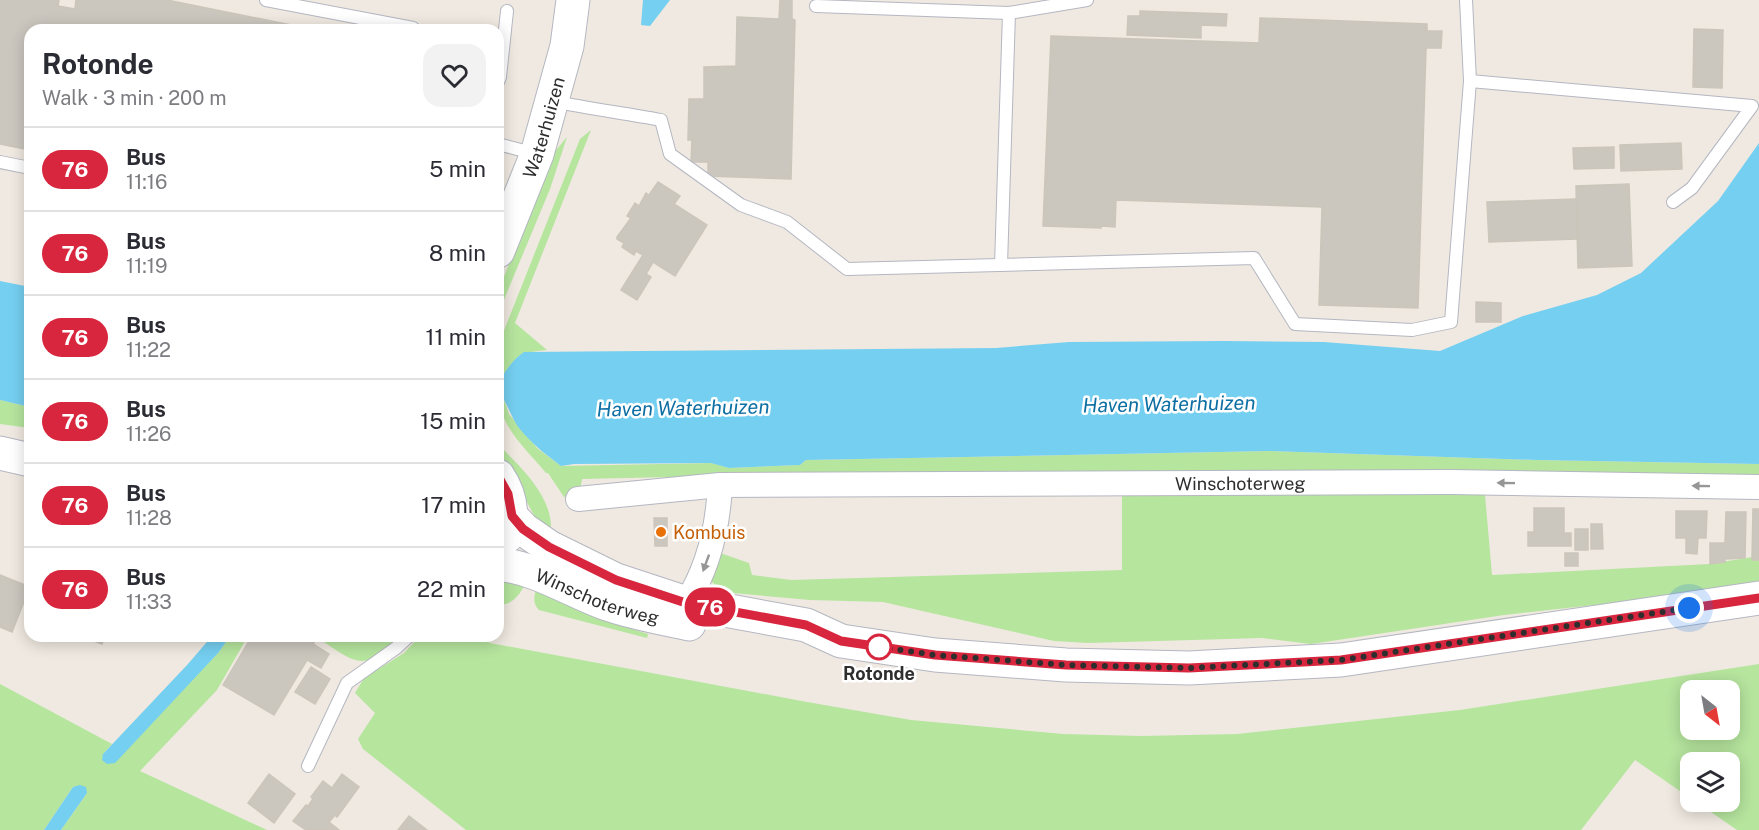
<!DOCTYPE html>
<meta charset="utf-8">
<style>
body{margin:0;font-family:"Public Sans",sans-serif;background:#f2f2f3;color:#2b2b33;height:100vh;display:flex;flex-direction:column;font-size:22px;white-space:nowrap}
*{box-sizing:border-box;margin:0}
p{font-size:20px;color:#7c7c81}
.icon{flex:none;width:33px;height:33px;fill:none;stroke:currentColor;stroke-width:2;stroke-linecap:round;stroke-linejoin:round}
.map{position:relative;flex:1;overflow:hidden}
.drawer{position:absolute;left:24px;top:24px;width:480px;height:618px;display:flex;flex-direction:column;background:#fff;border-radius:18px;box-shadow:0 3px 15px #0003}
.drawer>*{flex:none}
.badge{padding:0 12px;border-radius:20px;font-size:21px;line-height:39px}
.needle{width:39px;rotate:149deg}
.controls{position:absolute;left:1680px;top:680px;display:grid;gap:12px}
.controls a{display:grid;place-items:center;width:60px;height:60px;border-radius:12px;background:#fff;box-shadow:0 3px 15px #0003;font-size:30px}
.you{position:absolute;width:30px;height:30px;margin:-15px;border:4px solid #fff;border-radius:50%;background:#1a73e8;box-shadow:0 0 0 9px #1a73e833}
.map>.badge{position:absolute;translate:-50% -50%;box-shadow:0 0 0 3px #fff}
.round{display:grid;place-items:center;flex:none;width:63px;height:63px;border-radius:18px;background:#f2f2f3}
.overview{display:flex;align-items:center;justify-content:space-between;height:102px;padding:0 18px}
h1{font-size:28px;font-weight:700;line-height:45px}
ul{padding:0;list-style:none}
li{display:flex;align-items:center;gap:18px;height:84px;padding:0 18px;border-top:2px solid #e1e1e2}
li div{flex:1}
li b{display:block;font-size:22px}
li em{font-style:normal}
li .badge{min-width:66px;font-weight:700;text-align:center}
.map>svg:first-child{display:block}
</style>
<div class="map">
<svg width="1759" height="830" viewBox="0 0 1759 830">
<rect width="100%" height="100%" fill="#efe9e1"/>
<g fill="#b6e59e" fill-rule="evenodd">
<path d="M591,130L515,323L547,350C507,354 520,358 498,385V348L503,333L580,139Z"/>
<polygon points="567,137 550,189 498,314 498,292 552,155"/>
<path d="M498,391L502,394L509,414L537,448L561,466L712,463L729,468L800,465L806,460L1269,451L1537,460L1759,464V479L759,475L582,479L579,495L564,497L548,473H546C526,448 498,426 498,391Z"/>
<polygon points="0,400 30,407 30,428 0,424"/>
<path d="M498,444C520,467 552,495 551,529L541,527C526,505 517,473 498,455Z"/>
<polygon points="1122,492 1387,493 1485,495 1492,575 1709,564 1759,556 1759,584 1640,600 1504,615 1311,644 1262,638 1088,643 1054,641 883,602 810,600 722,592 713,590 714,583 706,581 720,553 749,563 752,575 791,580 1122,570"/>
<path d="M498,578L527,581C521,592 513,607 498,604Z"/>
<path d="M538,584L620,625L648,634L647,638L539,610C531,602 535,593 538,584Z"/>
<polygon points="230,636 248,636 217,690 140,771 267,830 61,830 87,793 73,787 44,830 0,830 0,684 112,744 103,754 168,705 219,652"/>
<path d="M323,636H400C365,672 358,665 321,640Z"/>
<path d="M420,636H481L490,643L807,702L911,720L1063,734L1141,736L1237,734L1460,710L1759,664V830H1737L1695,801H1730V762H1690V798L1635,760L1581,830H466L363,749L358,739L375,713L355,693L364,678L404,653ZM1690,690H1730V729H1690Z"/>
</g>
<g fill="#75cff0">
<polygon points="643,0 670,0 650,26 641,25"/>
<path d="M1759,143V464L1537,460L1269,451L806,460L800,465L729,468L711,463L574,464L561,466C545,454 531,443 519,428C512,419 504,396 498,391C498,378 513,359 524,352L996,348L1069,342L1224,341L1324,342L1440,351L1523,316L1597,295L1641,273L1718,201Z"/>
<polygon points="0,281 30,287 30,407 0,400"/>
<polygon points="212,636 230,636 219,652 117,761 115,763 107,764 102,760 103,754 188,664"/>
<polygon points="80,785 86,787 87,793 61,830 44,830 73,787"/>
</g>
<g fill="#cbc7bf" stroke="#cbc5ba" stroke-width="1.5">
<polygon points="0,0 59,0 58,6 75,9 76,0 167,0 316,30 30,30 30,150 0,144"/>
<polygon points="780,0 792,0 792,19 795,20 791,179 708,176 708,162 691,162 692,140 688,140 689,99 704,99 704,67 736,66 737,17 779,19"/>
<polygon points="1140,11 1227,14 1226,26 1201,25 1201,38 1127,35 1128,16 1140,16"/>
<polygon points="1260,18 1427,24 1427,31 1442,31 1441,48 1426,48 1418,308 1319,305 1322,207 1116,200 1115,227 1101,226 1101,228 1043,226 1051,36 1259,43"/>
<polygon points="1694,29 1723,30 1722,88 1693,87"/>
<polygon points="1681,143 1682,169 1621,171 1620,145"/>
<polygon points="1614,147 1614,168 1574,169 1573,148"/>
<polygon points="658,182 680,196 674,204 707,225 675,276 653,262 646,274 651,277 637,300 621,290 643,255 636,251 634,255 622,247 624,243 617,239 617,237 631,218 627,216 635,203 639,206 646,193 649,195"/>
<polygon points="1629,184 1632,266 1578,268 1576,186"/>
<polygon points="1576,199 1577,239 1489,242 1487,202"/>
<polygon points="1476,302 1501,303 1501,322 1476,322"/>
<polygon points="1534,508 1564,508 1564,533 1571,533 1571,546 1528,546 1528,532 1534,532"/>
<polygon points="1753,509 1759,509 1759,560 1752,560"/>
<polygon points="1676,511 1707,511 1706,538 1698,538 1697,554 1686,553 1686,538 1676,538"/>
<polygon points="1726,512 1746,512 1745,558 1725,559 1725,562 1710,564 1710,543 1725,543"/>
<polygon points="654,518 667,518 667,546 655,546"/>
<polygon points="1591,524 1602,524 1603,549 1591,549"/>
<rect x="1575" y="529" width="13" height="21"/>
<rect x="1565" y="553" width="13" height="13"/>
<polygon points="0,575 30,587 30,596 27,594 12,632 0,627"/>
<polygon points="81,636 105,636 102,644"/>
<polygon points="252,636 318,636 313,644 329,654 321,668 307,660 274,715 223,685"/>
<polygon points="311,667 330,679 315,704 295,692"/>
<polygon points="269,774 295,794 274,823 248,803"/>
<polygon points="342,774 359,787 337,817 335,815 329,822 339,830 306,830 293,821 306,805 308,806 313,799 311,797 323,781 332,788"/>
<polygon points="409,816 427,830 398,830"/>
</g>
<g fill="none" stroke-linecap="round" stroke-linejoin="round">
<defs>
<g id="lane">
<polyline points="266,0 413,28 412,30"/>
<polyline points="816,6 1009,13 1087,0"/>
<polyline points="1470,81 1752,106 1692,188 1673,202"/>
<polyline points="498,82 500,77 507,11"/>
<path d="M553,101C589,109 625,113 661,120L670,154L741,205L787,222L847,269L1254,258L1295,324L1412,330L1451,322L1470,81L1466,0"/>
<polyline points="498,144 536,154"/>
<polyline points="0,162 30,168"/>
<polyline points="1001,265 1009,13"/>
<polyline points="308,766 347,683 396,648 409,636"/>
</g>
<g id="street">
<path id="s1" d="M578,499L720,485L1451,482L1759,487"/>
<path d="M686,603C709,567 718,527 720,485"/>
</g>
<g id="secondary">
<path id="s2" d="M498,251L537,154L567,46L573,0"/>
<polyline points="0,453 30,460"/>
<path d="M498,476C511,495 514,514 507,536"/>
<polyline points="511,516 523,529 549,547 616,580 686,603 806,625 841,641 935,655 1066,665 1189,668 1341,660 1759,598"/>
<path id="s3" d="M498,564C537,568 571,591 607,604C633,613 662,618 689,624"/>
</g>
</defs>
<use href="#lane" stroke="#b4b7c1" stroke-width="14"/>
<use href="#street" stroke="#b4b7c1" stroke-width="26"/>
<use href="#secondary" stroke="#b4b7c1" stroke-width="35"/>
<use href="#lane" stroke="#fff" stroke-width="12"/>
<use href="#street" stroke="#fff" stroke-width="24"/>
<use href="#secondary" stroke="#fff" stroke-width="33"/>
</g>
<defs><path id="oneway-solid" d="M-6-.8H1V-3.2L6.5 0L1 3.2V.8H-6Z" transform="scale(1.5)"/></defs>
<g fill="#969696">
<use href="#oneway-solid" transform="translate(1506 483) rotate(-179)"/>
<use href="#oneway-solid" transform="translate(1701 486) rotate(-179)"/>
<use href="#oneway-solid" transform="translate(706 563) rotate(110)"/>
</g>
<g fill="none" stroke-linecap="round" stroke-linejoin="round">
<defs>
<polyline id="line" points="498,476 508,494 512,516 523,529 549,547 616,580 686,603 806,625 841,641 935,655 1066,665 1189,668 1341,660 1759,598"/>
</defs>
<use href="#line" stroke="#fff" stroke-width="14"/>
<use href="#line" stroke="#d7263d" stroke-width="9"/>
<polyline stroke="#2e2e2e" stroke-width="6" stroke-dasharray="0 10.8" points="879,647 935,655 1066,665 1189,668 1341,660 1689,608"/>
</g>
<circle fill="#e8710a" stroke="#fff" stroke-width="2" cx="661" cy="532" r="6"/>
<circle fill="#fff" stroke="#d7263d" stroke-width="3" cx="879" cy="647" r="12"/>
<g text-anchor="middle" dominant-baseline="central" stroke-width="5" stroke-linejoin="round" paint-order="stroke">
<g font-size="18" fill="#2e2e2e" stroke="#fff">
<text stroke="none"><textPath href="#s2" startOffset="132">Waterhuizen</textPath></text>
<text stroke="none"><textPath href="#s1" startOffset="663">Winschoterweg</textPath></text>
<text stroke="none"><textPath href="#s3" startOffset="105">Winschoterweg</textPath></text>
</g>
<g font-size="18" fill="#c56008" stroke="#fff" text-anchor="start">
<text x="673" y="532">Kombuis</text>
</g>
<g font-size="18" font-weight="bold" fill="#2e2e2e" stroke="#fff">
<text x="879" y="673">Rotonde</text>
</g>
<g font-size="20" font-style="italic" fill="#0d6fa3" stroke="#fff">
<text transform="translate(1169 404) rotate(-1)">Haven Waterhuizen</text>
<text transform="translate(683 408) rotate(-1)">Haven Waterhuizen</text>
</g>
</g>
</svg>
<div class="controls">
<a><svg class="needle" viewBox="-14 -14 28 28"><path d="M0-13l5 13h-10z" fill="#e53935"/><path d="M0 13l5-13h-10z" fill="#7c7c81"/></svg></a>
<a><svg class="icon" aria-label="layers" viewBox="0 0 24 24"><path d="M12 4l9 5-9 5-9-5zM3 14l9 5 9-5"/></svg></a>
</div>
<div class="you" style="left:1689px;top:608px"></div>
<b class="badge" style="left:710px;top:607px;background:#d7263d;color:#fff">76</b>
<section class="drawer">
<div class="overview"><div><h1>Rotonde</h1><p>Walk · 3 min · 200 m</p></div><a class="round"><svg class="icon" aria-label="heart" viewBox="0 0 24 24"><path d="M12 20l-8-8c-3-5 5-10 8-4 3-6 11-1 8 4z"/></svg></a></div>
<ul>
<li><span class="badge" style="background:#d7263d;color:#fff">76</span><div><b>Bus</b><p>11:16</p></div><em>5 min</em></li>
<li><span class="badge" style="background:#d7263d;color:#fff">76</span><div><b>Bus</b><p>11:19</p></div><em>8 min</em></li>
<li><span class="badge" style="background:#d7263d;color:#fff">76</span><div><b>Bus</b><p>11:22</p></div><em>11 min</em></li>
<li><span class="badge" style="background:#d7263d;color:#fff">76</span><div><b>Bus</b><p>11:26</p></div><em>15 min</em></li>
<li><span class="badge" style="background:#d7263d;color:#fff">76</span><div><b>Bus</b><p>11:28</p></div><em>17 min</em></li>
<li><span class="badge" style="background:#d7263d;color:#fff">76</span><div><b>Bus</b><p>11:33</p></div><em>22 min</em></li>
</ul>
</section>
</div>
